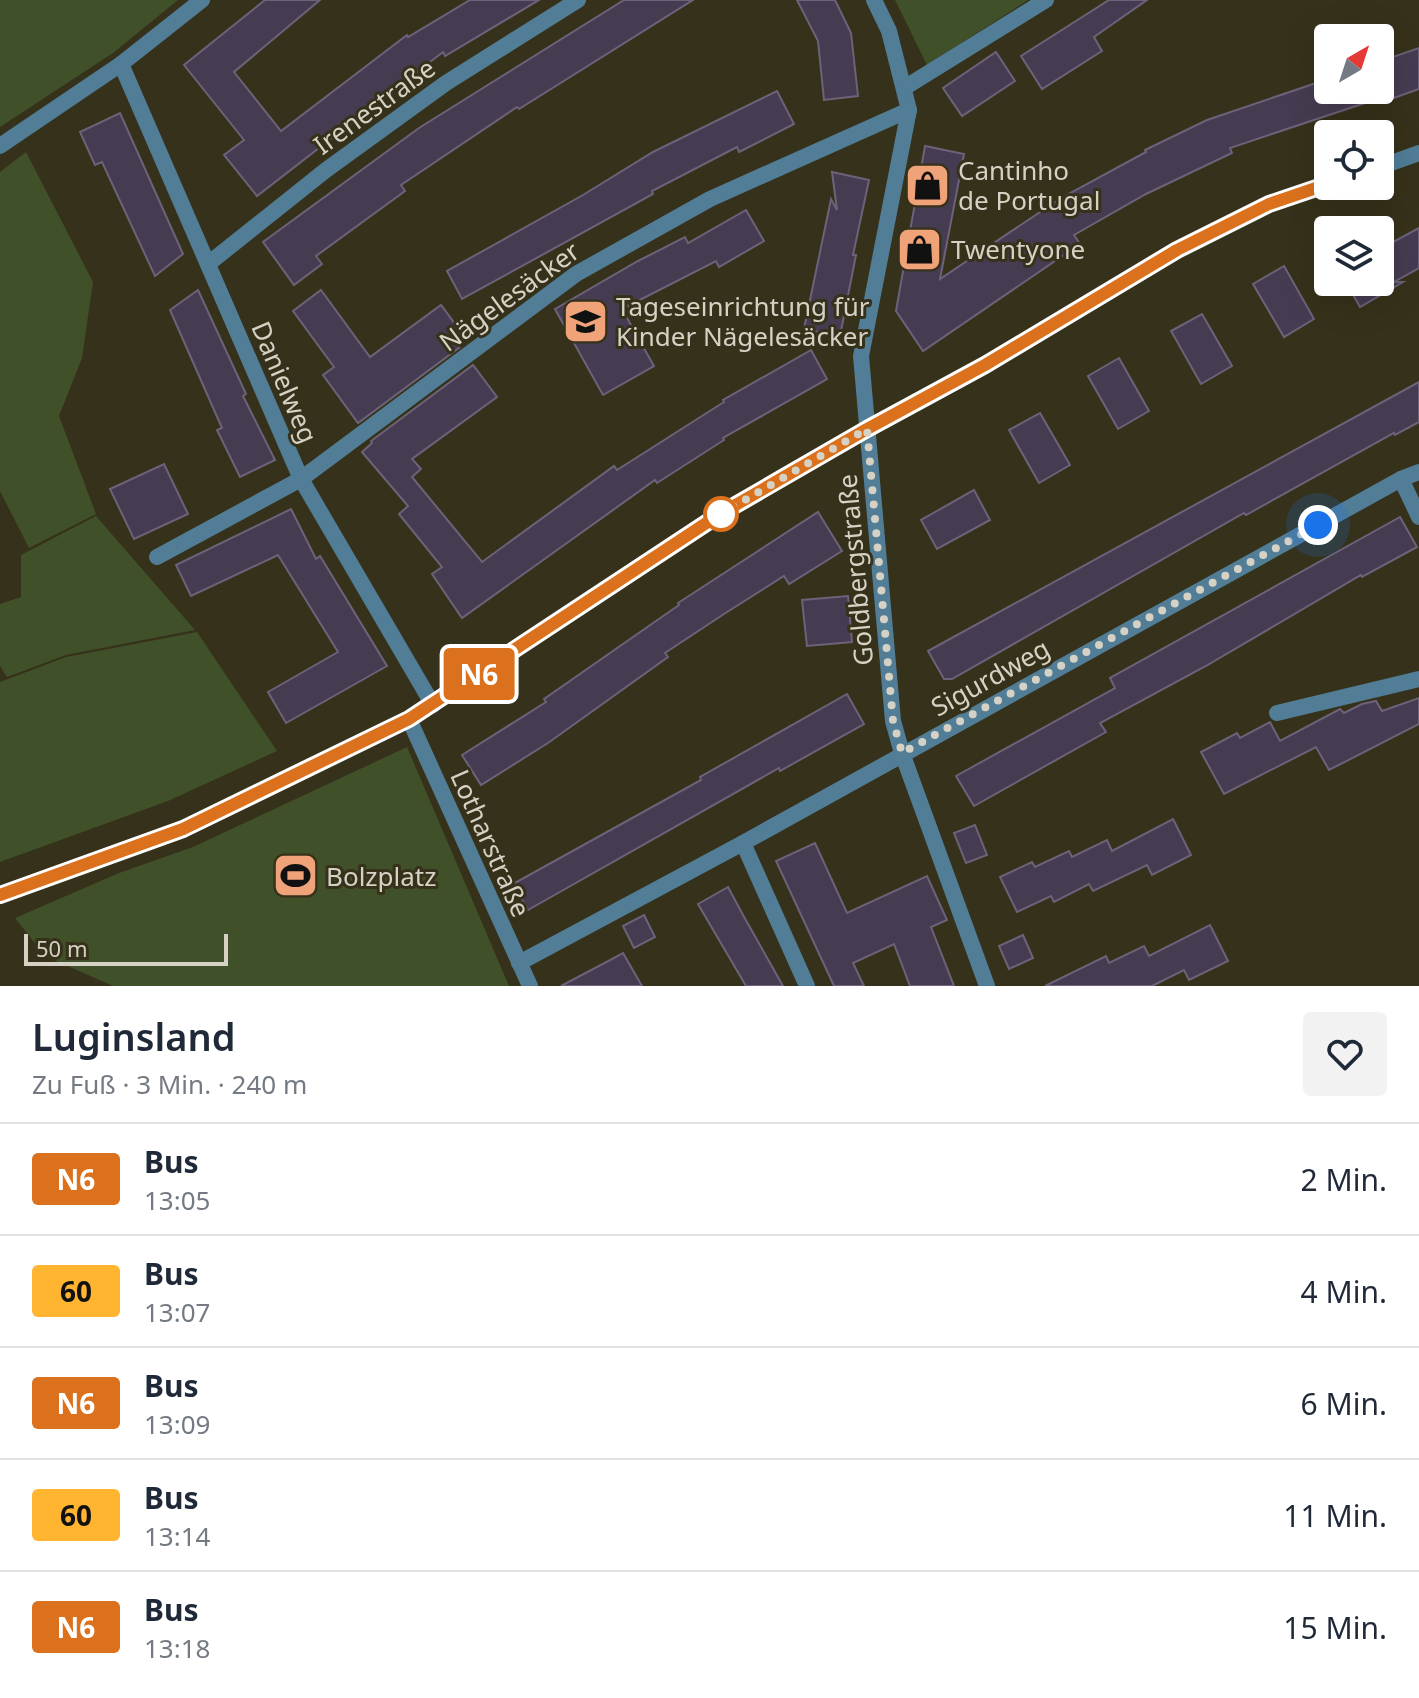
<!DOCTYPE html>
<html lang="de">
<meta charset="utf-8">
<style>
body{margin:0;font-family:"Noto Sans",sans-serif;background:#f2f2f3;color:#1f2937;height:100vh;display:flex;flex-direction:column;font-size:30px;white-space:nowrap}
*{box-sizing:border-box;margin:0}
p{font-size:26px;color:#747a83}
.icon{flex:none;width:44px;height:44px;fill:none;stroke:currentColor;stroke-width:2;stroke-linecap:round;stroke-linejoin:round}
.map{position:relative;height:986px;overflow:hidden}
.side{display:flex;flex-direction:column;background:#fff;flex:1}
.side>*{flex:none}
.badge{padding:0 16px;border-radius:6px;font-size:28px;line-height:52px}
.needle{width:52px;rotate:39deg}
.controls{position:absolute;left:1314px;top:24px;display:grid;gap:16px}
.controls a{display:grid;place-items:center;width:80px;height:80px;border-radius:8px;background:#fff;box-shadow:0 8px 32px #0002;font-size:40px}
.scale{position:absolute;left:24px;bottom:20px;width:204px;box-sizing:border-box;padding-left:8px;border:4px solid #d5d2c5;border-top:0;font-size:22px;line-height:28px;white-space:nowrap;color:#d5d2c5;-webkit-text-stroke:6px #36311a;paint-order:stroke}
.you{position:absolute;width:40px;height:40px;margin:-20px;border:6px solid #fff;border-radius:50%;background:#1a73e8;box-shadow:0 0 0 12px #1a73e833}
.map>.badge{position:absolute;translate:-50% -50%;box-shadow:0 0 0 4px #fff}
.round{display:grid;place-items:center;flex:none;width:84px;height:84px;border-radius:8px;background:#f2f2f3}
.overview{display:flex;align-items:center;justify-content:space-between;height:136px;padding:0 32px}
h1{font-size:38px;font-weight:600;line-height:60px}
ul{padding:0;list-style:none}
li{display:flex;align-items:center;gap:24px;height:112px;padding:0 32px;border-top:2px solid #e0e1e3}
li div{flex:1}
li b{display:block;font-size:30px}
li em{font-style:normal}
li .badge{min-width:88px;font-weight:700;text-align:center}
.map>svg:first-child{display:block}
</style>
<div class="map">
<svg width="1419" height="986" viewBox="0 0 1419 986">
<rect width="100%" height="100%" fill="#36311a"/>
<g fill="#405028">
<polygon points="0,0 178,0 113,53 0,127"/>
<polygon points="895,0 1028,0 927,65"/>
<polygon points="26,152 93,282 82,358 59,416 96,514 29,548 0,491 0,172"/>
<polygon points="96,516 195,630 66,655 7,677 0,666 0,604 21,597 21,555"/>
<polygon points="197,632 277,751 168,801 0,862 0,682 66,657"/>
<polygon points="407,747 509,986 113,986 45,956 15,918 119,873 193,847"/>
</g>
<g fill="#463c51" stroke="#6c6279" stroke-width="2">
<polygon points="265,0 320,0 234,72 281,131 407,35 408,37 470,0 539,0 445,56 443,52 257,196 224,155 244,140 184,65"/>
<polygon points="624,0 693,0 519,109 517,107 401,185 405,191 316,256 322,264 294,285 263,242 419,128"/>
<polygon points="797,0 835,0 851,33 858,96 824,100 818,41"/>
<polygon points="1109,0 1147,0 1094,37 1102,51 1042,89 1021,56"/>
<polygon points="1419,48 1419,89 1394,98 1381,61"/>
<polygon points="996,52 1015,81 962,116 943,88"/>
<polygon points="1328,79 1328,90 1391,90 1392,94 1230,148 1232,153 1146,194 1074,235 1080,244 923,351 896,311 925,146 964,154 940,279 1061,198 1146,152 1145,150 1207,120"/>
<polygon points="777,91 794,124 739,152 737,147 652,191 653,194 462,299 447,271 583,195 653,152"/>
<polygon points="120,113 183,254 155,276 102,162 95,165 80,132"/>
<polygon points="832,172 869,180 853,255 856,255 840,336 804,329 831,199 837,210"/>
<polygon points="746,210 764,241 719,267 716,261 622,309 654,366 603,395 555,309 638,261 685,237 688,243"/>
<polygon points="1419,228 1419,268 1394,282 1403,282 1360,307 1346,282 1380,282 1380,249"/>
<polygon points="1284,266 1314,319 1284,337 1253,284"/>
<polygon points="198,290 246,394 243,396 275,460 240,477 217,430 222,428 170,310"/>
<polygon points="321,290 370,357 441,305 461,332 453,337 460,347 358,423 323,375 334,367 293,311"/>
<polygon points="1202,314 1232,366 1201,384 1171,331"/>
<polygon points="811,350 827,379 723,438 724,440 657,483 655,480 462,618 432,574 442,567 399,514 408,506 362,452 372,443 371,441 473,365 497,397 412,459 421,469 412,477 482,562 614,466 617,470 724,402 723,400"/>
<polygon points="1119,358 1149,411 1118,429 1088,376"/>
<polygon points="1419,382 1419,422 1395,435 1394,433 1246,515 1244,513 952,679 944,679 928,651"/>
<polygon points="1040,413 1070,465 1039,483 1009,430"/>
<polygon points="164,464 188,514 134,539 110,489"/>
<polygon points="974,490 990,520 937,549 921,520"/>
<polygon points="291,509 316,559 320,556 387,666 286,723 268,692 338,652 278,555 191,596 176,565"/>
<polygon points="818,512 842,551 789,584 784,576 724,614 665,653 668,657 548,743 481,785 462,755 546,702 544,699 679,605 678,603"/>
<polygon points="1400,517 1417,547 1362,577 1361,575 1206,666 1100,723 1106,732 974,806 956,776 1115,688 1110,678"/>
<polygon points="848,596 852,642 807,646 802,600"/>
<polygon points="847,694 864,724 780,771 779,768 528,910 513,884 701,780 700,777"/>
<polygon points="1419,698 1419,724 1329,770 1316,747 1224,794 1201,752 1237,733 1240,738 1270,722 1280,741 1340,709 1344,713 1362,704 1376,701 1382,711"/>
<polygon points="1173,819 1191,855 1152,875 1147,865 1093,891 1089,884 1054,902 1051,896 1017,912 1000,877 1032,862 1035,867 1069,851 1072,857 1107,840 1112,851"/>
<polygon points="975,825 987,855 966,863 954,833"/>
<polygon points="815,843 847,913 927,876 947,920 931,927 954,986 910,986 894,944 853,963 864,986 834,986 776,861"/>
<polygon points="728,887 743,915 783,986 746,986 698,904"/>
<polygon points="644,915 655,937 634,948 623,926"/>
<polygon points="1210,925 1228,961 1189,980 1184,970 1152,986 1045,986 1106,956 1109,963 1144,946 1149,956"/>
<polygon points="1023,935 1033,958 1009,969 999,946"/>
<polygon points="623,953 642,986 561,986 614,958"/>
</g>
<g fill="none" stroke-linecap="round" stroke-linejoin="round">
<polyline stroke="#517d97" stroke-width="16" points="1277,713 1419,679"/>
<g stroke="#517d97" stroke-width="16">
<polyline points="874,0 889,31 909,110 861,356 893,721 902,753 987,986"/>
<polyline points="121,64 301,479 433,705"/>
<polyline points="904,88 1046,0"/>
<polyline points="0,146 121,64 202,0"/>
<polyline points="208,264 326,170 446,83 578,0"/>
<polyline points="1401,479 1419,517"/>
<polyline points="157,557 301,479 576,274 710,199 909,110"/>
<polyline points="409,719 530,986"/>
<polyline points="743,843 807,986"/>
<polyline points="519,963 743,843 1401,479 1419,472"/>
</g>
<g stroke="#517d97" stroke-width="16">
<polyline points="1380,167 1419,153"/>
<polyline points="0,895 183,829 409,719 720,514 867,429 985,365 1177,250 1269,204 1328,184"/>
</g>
</g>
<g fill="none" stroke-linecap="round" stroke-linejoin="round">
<defs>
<polyline id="line" points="0,895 183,829 409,719 720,514 867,429 985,365 1177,250 1269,204 1328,184"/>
</defs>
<use href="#line" stroke="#fff" stroke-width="18"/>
<use href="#line" stroke="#db711d" stroke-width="12"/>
<polyline stroke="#d5d2c5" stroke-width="8" stroke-dasharray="0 14.4" points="721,514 867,429 893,721 902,753 1318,525"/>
</g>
<defs>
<symbol id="shop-square" viewBox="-11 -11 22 22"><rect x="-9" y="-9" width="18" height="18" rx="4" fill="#f0a279" stroke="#36311a"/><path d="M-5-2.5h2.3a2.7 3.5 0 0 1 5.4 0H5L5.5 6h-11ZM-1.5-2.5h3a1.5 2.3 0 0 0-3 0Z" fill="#111"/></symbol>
<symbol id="school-square" viewBox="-11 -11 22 22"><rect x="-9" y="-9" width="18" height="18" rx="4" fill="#f0a279" stroke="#36311a"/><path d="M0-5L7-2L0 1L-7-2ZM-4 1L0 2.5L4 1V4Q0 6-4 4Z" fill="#111"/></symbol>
<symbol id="stadium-square" viewBox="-11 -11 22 22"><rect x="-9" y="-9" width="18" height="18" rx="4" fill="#f0a279" stroke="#36311a"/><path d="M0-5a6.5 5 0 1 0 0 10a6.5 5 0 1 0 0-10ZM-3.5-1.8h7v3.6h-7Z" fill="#111"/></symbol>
</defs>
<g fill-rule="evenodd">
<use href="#shop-square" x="902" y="160" width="51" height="51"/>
<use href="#shop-square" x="894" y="224" width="51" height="51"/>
<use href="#school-square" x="560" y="296" width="51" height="51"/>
<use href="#stadium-square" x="270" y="850" width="51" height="51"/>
</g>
<circle fill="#fff" stroke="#db711d" stroke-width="4" cx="721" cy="514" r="16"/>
<g text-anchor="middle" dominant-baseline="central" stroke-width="6" stroke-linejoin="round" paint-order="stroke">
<g font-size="26" fill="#d5d2c5" stroke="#36311a">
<text transform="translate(374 106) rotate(-36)">Irenestraße</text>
<text transform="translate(509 296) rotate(-36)">Nägelesäcker</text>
<text transform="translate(285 382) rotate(67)">Danielweg</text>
<text transform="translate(855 570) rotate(-95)">Goldbergstraße</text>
<text transform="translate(990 677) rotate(-29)">Sigurdweg</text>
<text transform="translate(491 843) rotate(66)">Lotharstraße</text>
</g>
<g font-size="26" fill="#d5d2c5" stroke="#36311a" text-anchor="start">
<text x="958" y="170">Cantinho<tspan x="958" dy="30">de Portugal</tspan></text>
<text x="951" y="249">Twentyone</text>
<text x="616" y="306">Tageseinrichtung für<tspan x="616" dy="30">Kinder Nägelesäcker</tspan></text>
<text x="326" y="876">Bolzplatz</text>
</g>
</g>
</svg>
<div class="controls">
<a><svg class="needle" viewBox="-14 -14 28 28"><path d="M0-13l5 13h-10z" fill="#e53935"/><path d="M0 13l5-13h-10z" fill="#747a83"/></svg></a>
<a><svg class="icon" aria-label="locate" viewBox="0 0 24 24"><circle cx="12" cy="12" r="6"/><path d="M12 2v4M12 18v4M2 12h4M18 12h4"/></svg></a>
<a><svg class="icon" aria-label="layers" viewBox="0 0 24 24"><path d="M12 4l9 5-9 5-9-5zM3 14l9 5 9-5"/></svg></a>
</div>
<div class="scale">50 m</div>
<div class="you" style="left:1318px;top:525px"></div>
<b class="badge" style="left:479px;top:674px;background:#db711d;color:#fff">N6</b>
</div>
<section class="side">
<div class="overview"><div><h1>Luginsland</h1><p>Zu Fuß · 3 Min. · 240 m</p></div><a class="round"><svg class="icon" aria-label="heart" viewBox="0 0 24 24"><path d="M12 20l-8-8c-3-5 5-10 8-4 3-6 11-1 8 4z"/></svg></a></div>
<ul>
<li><span class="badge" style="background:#db711d;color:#fff">N6</span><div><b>Bus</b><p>13:05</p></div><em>2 Min.</em></li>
<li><span class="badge" style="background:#ffb530;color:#111">60</span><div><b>Bus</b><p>13:07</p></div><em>4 Min.</em></li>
<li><span class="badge" style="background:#db711d;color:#fff">N6</span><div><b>Bus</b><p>13:09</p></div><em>6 Min.</em></li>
<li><span class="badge" style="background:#ffb530;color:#111">60</span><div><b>Bus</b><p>13:14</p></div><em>11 Min.</em></li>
<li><span class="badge" style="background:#db711d;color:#fff">N6</span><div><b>Bus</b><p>13:18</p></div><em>15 Min.</em></li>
</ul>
</section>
